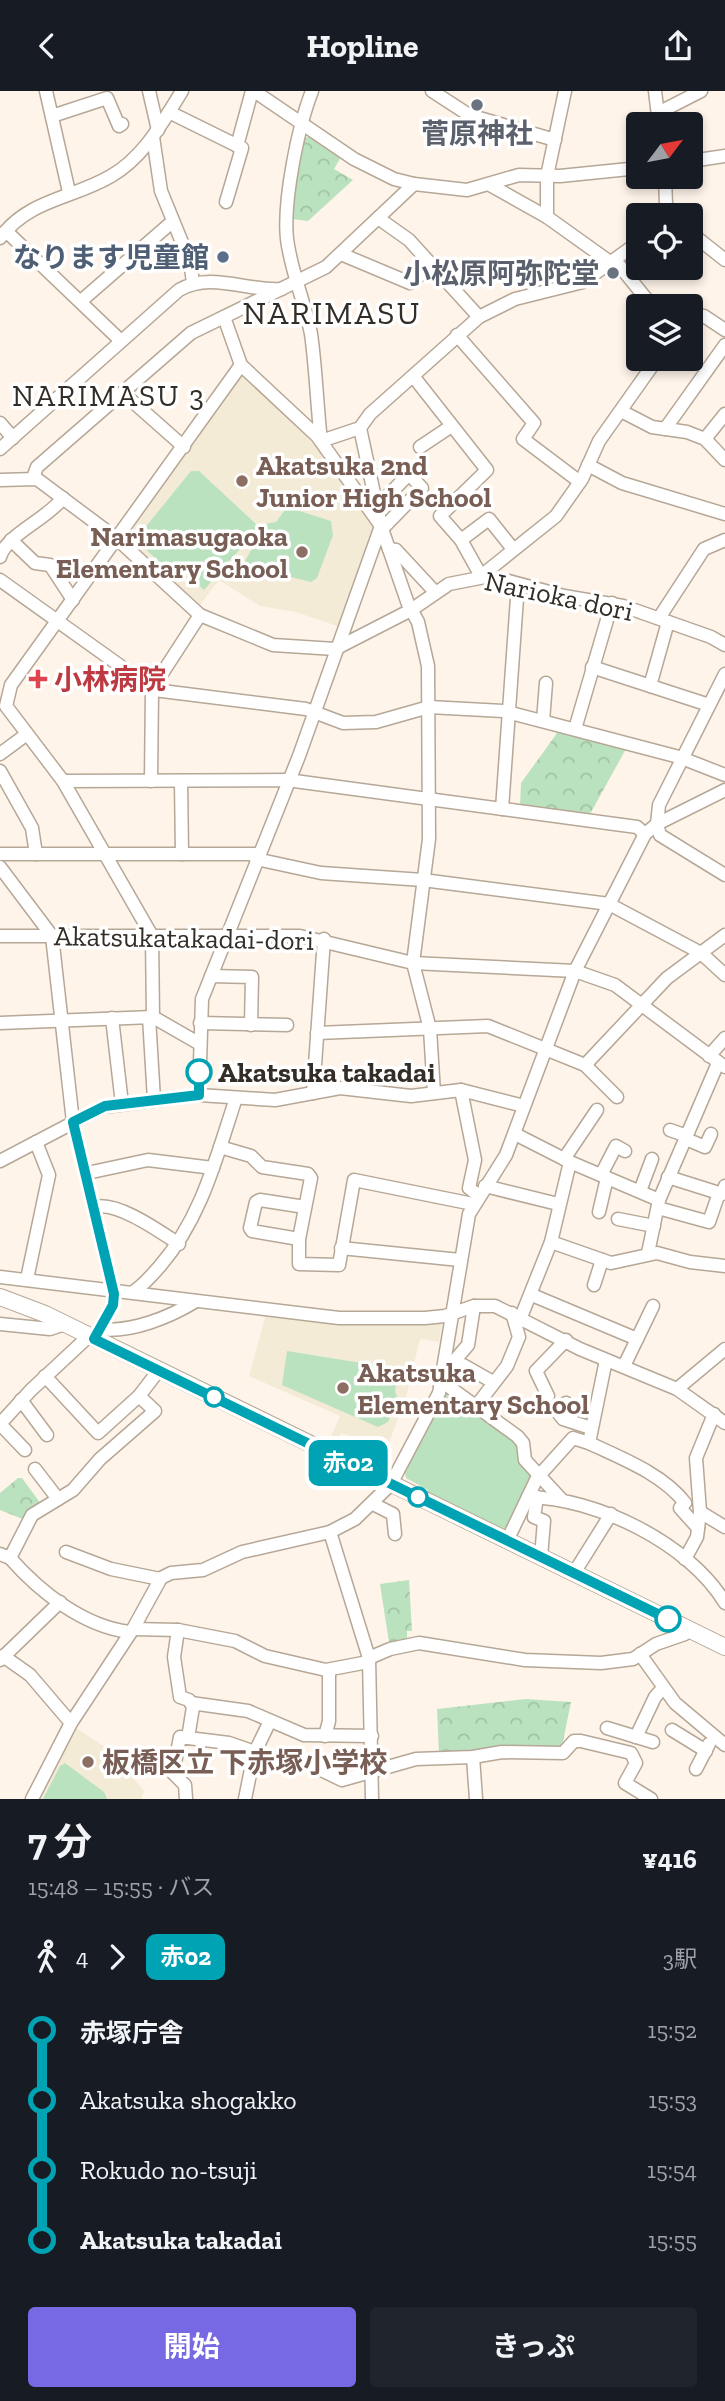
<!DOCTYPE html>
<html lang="ja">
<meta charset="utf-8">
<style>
body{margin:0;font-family:"Zilla Slab","Noto Sans JP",serif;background:#20242c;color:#f1f3f6;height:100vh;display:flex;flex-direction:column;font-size:26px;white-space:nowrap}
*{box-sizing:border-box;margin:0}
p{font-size:23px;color:#9ea1a6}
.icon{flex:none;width:38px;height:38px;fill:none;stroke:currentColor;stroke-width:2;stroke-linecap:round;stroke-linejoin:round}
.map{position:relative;height:1708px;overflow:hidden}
.sheet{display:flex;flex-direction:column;background:#171b24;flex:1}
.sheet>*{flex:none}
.badge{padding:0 14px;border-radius:10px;font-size:24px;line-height:46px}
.needle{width:46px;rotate:58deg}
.controls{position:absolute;left:626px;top:21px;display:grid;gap:14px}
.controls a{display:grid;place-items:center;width:77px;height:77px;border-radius:7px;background:#171b24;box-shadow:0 4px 10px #0003;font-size:35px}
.map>.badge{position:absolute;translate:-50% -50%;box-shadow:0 0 0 4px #fff}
.legs{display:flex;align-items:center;gap:10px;height:77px;padding:0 28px;font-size:23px}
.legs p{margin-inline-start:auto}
.overview{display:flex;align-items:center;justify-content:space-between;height:119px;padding:0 28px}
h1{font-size:38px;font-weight:700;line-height:52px}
.action{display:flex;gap:14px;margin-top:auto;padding:14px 28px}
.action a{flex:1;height:80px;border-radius:7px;background:#7769e4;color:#fff;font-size:28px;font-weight:700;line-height:80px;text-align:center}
.action a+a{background:#20242c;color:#f1f3f6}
ul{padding:0 28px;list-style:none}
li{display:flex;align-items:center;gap:24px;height:70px;font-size:26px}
li i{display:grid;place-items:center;width:10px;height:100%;margin:0 9px;background:currentColor}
li i::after{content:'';width:18px;height:18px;margin:-9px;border:5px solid;border-radius:50%;background:#171b24}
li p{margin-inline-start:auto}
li:first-child i{background:linear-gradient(#0000 50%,currentColor 0)}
li:last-child i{background:linear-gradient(currentColor 50%,#0000 0)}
header{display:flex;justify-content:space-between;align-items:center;height:91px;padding:0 28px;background:#171b24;font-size:32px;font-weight:700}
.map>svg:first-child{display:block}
</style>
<header><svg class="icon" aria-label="back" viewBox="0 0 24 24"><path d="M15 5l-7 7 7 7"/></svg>Hopline<svg class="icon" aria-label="share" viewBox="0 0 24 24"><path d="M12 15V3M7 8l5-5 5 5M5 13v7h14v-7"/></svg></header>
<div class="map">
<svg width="725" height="1708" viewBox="0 0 725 1708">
<defs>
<pattern id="forest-crowns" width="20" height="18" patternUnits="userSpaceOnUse" patternTransform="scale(1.75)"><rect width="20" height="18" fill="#bbe2be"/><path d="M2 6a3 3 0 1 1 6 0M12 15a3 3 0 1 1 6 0" fill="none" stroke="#a1c2a3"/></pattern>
</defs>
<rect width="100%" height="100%" fill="#fef4ea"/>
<g fill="#f4ebd6">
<polygon points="239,284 244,284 325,364 374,435 340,536 296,521 260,515 219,489 200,514 138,457 133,448 134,436"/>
<polygon points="267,1220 442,1231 439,1251 420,1248 405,1310 386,1359 341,1342 334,1357 327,1354 340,1325 249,1285"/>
<polygon points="73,1635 108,1658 144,1700 141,1708 37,1708"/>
</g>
<g fill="url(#forest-crowns)">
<polygon points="313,45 342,64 334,78 353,89 308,130 291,128 304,47"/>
<polygon points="560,638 627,656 589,725 520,715 521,692"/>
<polygon points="18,1387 22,1387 41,1413 25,1429 0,1419 0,1402"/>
<polygon points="409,1489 412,1540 407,1540 407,1553 390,1558 380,1493"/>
<polygon points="526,1608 571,1611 561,1660 439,1663 437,1618"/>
</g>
<g fill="#bbe2be">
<polygon points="191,380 199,380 257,434 262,433 204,499 176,472 169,480 140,453 139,444"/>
<polygon points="287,416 331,430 333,444 317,487 311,491 243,474 265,433 276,431"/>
<polygon points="287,1260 399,1278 395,1300 398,1309 388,1331 378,1336 282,1294"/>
<polygon points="449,1300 519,1354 532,1382 506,1441 426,1402 428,1399 406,1387 405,1382 445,1302"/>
<polygon points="65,1672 104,1701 107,1708 43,1708 60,1675"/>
</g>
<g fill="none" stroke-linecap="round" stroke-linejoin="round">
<defs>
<g id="minor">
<polyline points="46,0 69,101"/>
<polyline points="149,0 158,39"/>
<polyline points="254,0 354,68 394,88 414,93 467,99 519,84 560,85 639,77"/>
<path d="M312,0C298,36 283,110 287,148C291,181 305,211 311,243C316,278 317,315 321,350L360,337"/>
<polyline points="432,0 469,24 555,49"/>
<polyline points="655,0 659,33"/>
<polyline points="169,21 242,57 226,111"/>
<polyline points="658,22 701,0"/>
<polyline points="52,25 107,7 119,35 122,33"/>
<polyline points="153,46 161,100 190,171 193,191"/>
<polyline points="237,55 252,0"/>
<polyline points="691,70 725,65"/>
<polyline points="490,94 547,126 610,171"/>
<polyline points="662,124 666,114 665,86"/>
<polyline points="547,126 547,85 565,0"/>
<polyline points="378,127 409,149 479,226"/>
<polyline points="6,140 121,250"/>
<polyline points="691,142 725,169"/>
<path d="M0,147C29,108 72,108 111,85C144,66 162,32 182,0"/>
<polyline points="341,163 410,192 432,174"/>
<polyline points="615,169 652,215"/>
<polyline points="81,210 172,131"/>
<polyline points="691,222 704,225 725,239"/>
<polyline points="457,244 534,332 523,348 580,391"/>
<polyline points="413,285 487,379 440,425 461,449 481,485 556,425 582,388 599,350 657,268"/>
<polyline points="123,302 184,356"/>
<polyline points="621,320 652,336 687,341 705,348 725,369"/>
<polyline points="0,332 13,347"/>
<polyline points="665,338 725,254"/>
<polyline points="705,348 725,323"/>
<polyline points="420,356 450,336"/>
<path d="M0,358L179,199C212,180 247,201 282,198"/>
<polyline points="588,374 622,392 725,423"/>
<polyline points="33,387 37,376 191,242 326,176 414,93"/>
<polyline points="0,389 37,388 116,447 200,524 273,554 335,558 411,519 449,493 490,485 564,505 623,515 711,546 725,554"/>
<polyline points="377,416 409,383 422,397 382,438"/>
<polyline points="11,449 35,472 50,474 73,509"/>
<polyline points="461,449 489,428 513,458"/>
<polyline points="389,458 396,459 435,501"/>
<path d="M0,466C7,443 46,429 63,407"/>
<polyline points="0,489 154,599 306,618 343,632 376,631 429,616 503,620 679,666 725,684"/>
<polyline points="659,527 704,458 725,449"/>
<polyline points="592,576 709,614"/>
<polyline points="725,583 659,714 657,733 660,744 725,784"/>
<polyline points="650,595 668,531"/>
<polyline points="543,630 546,592"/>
<polyline points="575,638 612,512"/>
<polyline points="0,663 27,643"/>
<polyline points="0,680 32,737 36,763"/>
<polyline points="63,690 287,689 637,736 645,743"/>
<polyline points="151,690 152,598 200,524"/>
<polyline points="181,690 182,763"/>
<polyline points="502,718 518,493"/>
<polyline points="0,763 258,763"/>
<polyline points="256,768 321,782 423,789 609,813 701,862 725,884"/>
<polyline points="0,776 52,845 73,1031 114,1203 113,1214 94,1248"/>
<polyline points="0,845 300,845 413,872 575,880 615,894 725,976"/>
<polyline points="211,885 252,886 251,934"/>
<polyline points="149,926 154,1009"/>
<polyline points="153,926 152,845 63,690 6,615 11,594 241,274"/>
<polyline points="112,927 122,1013"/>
<polyline points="0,932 153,926 200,953"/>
<polyline points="200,932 287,934"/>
<polyline points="317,942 488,935 585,974 667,887 725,844"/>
<polyline points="709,965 725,947"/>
<polyline points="585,974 617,1006"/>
<polyline points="461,999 475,1069 469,1097 478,1104"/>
<polyline points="313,1002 324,848"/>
<polyline points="434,1002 430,938 413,872 429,748 428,575 418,531 408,513 381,435 360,337 370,323 479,226 515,208 583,191 639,151"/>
<polyline points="199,1004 202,908 299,665 381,435 317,345 241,274 224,226"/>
<polyline points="670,1039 687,1045"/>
<polyline points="515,1043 570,1071 551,1151 521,1226"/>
<polyline points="686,1048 705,1056 711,1043"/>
<polyline points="220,1056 251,1065 262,1076 308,1083 311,1087 299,1148 299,1173 339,1174 354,1089 473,1113"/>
<polyline points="564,1068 597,1019"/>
<polyline points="0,1070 103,1016 199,1004 275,1009 340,997 411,1005 461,999 524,1015"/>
<polyline points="570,1071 659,1109"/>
<polyline points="87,1082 148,1069 213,1077"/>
<polyline points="601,1084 616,1055 625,1060"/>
<polyline points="668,1086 722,1103 725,1095"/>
<polyline points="485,1095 558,1113"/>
<polyline points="640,1100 652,1068"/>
<path d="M95,1116C117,1110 159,1140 179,1153"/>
<polyline points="658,1117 709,1131 719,1102"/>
<polyline points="599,1121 607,1087"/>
<polyline points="618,1128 654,1135"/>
<polyline points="299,1148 252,1140 250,1137 256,1111 260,1109 305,1116"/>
<polyline points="551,1151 611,1172 657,1162 690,1171 725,1175"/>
<polyline points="341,1157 460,1169"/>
<polyline points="648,1162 659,1109 718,972"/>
<polyline points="0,1186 339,1227 425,1227 445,1225 474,1215 495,1215 580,1258 677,1298 725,1332"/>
<polyline points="27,1188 49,1084 36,1051"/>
<polyline points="594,1194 602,1169"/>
<path d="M133,1201C144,1194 151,1185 160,1175C202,1126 216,1067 236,1007"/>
<polyline points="532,1204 637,1248"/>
<polyline points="0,1233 50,1238 65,1233"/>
<path d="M100,1238C131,1242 170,1226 196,1210"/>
<path d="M606,1269L589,1352C621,1367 663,1383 685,1412L680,1417L698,1437"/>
<polyline points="463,1274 493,1291"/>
<polyline points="624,1275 653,1215"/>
<polyline points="442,1284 468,1254 474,1215"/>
<polyline points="45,1285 98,1342 139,1305 159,1279"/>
<polyline points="441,1290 517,1345 523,1352 525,1369 562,1409"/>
<polyline points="677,1298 725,1258"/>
<polyline points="548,1305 536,1280 566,1249"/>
<polyline points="21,1309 47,1344"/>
<polyline points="566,1312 556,1319 563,1328 591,1337"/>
<polyline points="477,1314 507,1275 519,1246 512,1222"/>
<polyline points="0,1333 31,1299 89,1245"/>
<polyline points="0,1333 25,1359"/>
<polyline points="35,1378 58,1408"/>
<path d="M528,1406C596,1407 689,1452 725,1512"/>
<polyline points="537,1406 534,1426 544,1430 541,1466"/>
<polyline points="373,1413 393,1423 395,1443"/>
<polyline points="700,1421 725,1436"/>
<polyline points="330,1441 369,1567 372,1708"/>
<polyline points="507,1450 537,1387 573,1347 589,1352"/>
<polyline points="66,1461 111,1478 160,1488"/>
<path d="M0,1463L10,1467C40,1501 83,1535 129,1541"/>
<polyline points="10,1467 32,1424 73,1399 100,1368 155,1320 139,1305"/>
<polyline points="685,1468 697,1446 700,1421 696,1367 714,1323"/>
<polyline points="574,1482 611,1423"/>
<polyline points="133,1538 178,1539 235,1550 265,1565 326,1579 368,1571"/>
<polyline points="178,1539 174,1566 180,1606 189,1609 193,1616 188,1647"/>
<polyline points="640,1563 675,1612 725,1654"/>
<polyline points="3,1565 30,1584 71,1632"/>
<polyline points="369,1567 390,1558 419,1552 525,1569 601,1572 633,1568 656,1553 685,1543 688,1538"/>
<polyline points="0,1569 60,1511"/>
<polyline points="191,1612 248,1620 304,1644 372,1645"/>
<polyline points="607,1637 653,1651"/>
<polyline points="672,1639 706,1660"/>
<polyline points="325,1645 329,1630 329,1579"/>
<polyline points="636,1646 655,1606 663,1597"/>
<polyline points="473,1666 476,1708"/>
<polyline points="696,1678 709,1653"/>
<polyline points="32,1708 71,1632 133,1538 161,1487 171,1482 203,1479 242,1461 330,1441 355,1428 391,1393 439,1302 469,1123 506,1064 575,880 645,743 657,733 725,699"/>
<polyline points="186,1708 185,1694 173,1682 180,1646 229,1652 275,1668 311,1674 342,1689 416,1668 473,1666 502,1661 563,1662 574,1650 581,1650 631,1662 636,1672 625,1692 651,1708"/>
<polyline points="245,1708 254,1663 270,1630"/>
</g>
<polyline id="major" points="0,1206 45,1223 725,1556"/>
</defs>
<use href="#minor" stroke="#b6a796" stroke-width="15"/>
<use href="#major" stroke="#b6a796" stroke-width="18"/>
<use href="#minor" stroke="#fff" stroke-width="12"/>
<use href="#major" stroke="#fff" stroke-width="16"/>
</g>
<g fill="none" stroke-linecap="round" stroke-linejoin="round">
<defs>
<polyline id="line-1" points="199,981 199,1004 105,1015 73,1031 114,1203 113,1214 94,1248 668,1528"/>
</defs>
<use href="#line-1" stroke="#fff" stroke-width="16"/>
<use href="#line-1" stroke="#00a3b4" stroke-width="10"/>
</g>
<g fill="#6b7280" stroke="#fff" stroke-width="2.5">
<circle cx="477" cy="14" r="7"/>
<circle cx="613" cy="182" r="7"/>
</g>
<circle fill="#5c6f8a" stroke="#fff" stroke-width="2.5" cx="223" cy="166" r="7"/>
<g fill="#8d6e63" stroke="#fff" stroke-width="2.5">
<circle cx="242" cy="390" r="7"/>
<circle cx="302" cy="461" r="7"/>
<circle cx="343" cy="1297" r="7"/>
<circle cx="88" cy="1671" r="7"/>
</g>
<path fill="#e0444e" stroke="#fff" stroke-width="2.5" d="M34.5 577.5h7v7h7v7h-7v7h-7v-7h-7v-7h7z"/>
<g fill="#fff" stroke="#00a3b4" stroke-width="3.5">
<circle cx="199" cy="981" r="12"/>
<circle cx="214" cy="1306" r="9"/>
<circle cx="418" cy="1406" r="9"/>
<circle cx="668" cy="1528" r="12"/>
</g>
<g text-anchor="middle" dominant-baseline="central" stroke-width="7" stroke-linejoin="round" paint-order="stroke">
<g font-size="28" font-weight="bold" fill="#5b616d" stroke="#fff">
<text x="477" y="42">菅原神社</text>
<text x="599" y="182" text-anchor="end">小松原阿弥陀堂</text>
</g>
<g font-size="28" font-weight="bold" fill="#4e5e75" stroke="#fff" text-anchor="end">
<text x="209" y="166">なります児童館</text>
</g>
<g font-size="28" font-weight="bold" fill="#785e54" stroke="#fff" text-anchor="start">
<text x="256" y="374">Akatsuka 2nd<tspan x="256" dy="32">Junior High School</tspan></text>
<text x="288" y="445" text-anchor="end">Narimasugaoka<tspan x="288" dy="32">Elementary School</tspan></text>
<text x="357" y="1281">Akatsuka<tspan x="357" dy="32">Elementary School</tspan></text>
<text x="102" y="1671">板橋区立 下赤塚小学校</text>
</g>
<g font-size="28" fill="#332d27" stroke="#fff">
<text transform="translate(559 505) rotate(12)">Narioka dori</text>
<text transform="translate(184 847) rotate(1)">Akatsukatakadai-dori</text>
</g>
<g font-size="28" font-weight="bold" fill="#be3a42" stroke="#fff" text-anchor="start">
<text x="54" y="588">小林病院</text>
</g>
<g font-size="28" font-weight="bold" fill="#332d27" stroke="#fff" text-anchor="start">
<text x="218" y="981">Akatsuka takadai</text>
</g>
<g font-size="30" letter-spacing="2" fill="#332d27" stroke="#fff">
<text x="109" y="305">NARIMASU 3</text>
</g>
<g font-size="32" letter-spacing="2" fill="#332d27" stroke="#fff">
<text x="332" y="222">NARIMASU</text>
</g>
</g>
</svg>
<div class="controls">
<a><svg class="needle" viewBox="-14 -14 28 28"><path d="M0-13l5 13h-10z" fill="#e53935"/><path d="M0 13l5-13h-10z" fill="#9ea1a6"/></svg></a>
<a><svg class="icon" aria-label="locate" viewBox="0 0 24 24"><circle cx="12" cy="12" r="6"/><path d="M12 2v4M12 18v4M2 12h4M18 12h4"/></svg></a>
<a><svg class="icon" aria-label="layers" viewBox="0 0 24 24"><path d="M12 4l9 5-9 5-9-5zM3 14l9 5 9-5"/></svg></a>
</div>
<b class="badge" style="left:348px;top:1372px;background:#00a3b4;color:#fff">赤02</b>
</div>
<section class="sheet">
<div class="overview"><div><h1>7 分</h1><p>15:48 – 15:55 · バス</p></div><b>¥416</b></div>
<div class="legs"><svg class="icon" aria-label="walk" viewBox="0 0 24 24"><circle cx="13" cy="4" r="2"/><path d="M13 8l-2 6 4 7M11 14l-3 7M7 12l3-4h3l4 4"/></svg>4<svg class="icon" aria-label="forward" viewBox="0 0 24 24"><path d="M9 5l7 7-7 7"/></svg><b class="badge" style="background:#00a3b4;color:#fff">赤02</b><p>3駅</p></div>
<ul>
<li><i style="color:#00a3b4"></i><b>赤塚庁舎</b><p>15:52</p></li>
<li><i style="color:#00a3b4"></i><span>Akatsuka shogakko</span><p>15:53</p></li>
<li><i style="color:#00a3b4"></i><span>Rokudo no-tsuji</span><p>15:54</p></li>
<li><i style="color:#00a3b4"></i><b>Akatsuka takadai</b><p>15:55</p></li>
</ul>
<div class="action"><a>開始</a><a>きっぷ</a></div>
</section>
